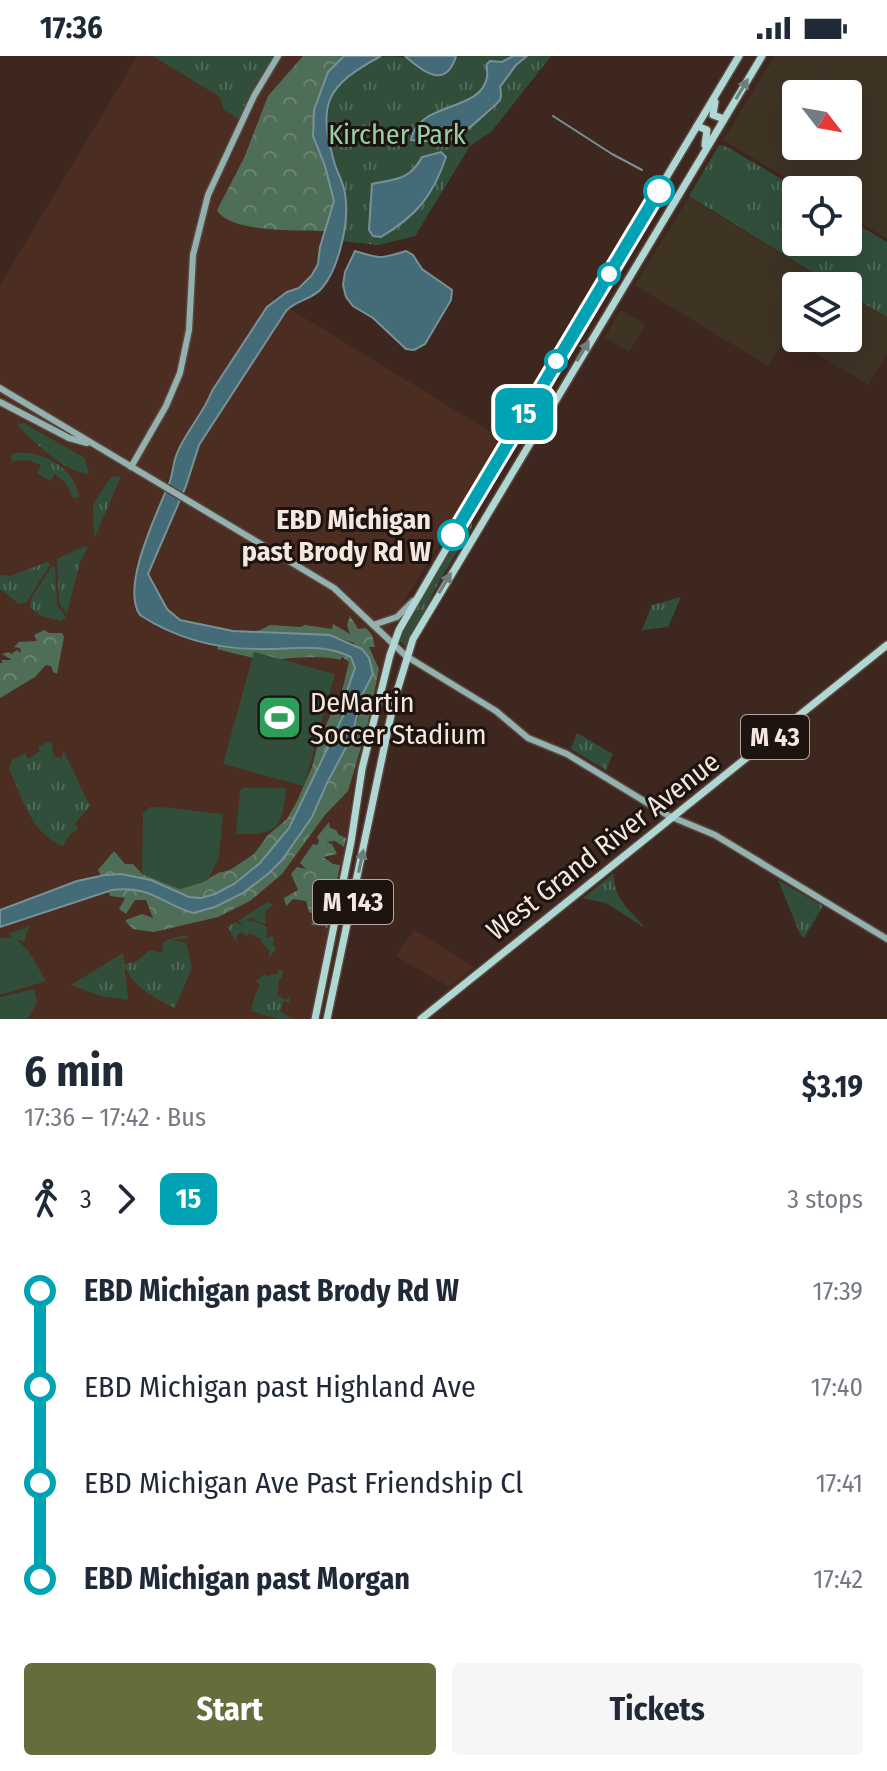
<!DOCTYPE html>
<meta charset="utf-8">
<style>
body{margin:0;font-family:"Fira Sans Condensed",sans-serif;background:#f6f6f7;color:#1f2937;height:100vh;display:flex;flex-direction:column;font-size:30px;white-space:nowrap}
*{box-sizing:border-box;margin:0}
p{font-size:26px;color:#747a83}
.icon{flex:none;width:44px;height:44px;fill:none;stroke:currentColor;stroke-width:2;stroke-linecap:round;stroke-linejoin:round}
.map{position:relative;height:963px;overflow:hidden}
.panel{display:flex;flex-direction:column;background:#fff;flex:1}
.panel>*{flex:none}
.badge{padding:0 16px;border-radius:12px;font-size:28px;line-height:52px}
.needle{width:52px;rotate:121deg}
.tools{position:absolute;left:782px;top:24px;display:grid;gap:16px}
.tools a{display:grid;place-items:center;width:80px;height:80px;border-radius:8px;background:#fff;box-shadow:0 8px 32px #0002;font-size:40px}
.map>.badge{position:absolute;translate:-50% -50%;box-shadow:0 0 0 4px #fff}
.legs{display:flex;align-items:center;gap:12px;height:88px;padding:0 24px;font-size:26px}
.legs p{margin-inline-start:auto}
.summary{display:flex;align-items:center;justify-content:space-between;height:136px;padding:0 24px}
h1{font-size:44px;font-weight:700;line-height:60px}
.cta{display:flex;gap:16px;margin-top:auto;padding:16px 24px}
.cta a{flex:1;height:92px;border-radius:8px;background:#656d3d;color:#fff;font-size:32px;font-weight:700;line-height:92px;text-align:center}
.cta a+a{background:#f6f6f7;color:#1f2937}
ul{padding:0 24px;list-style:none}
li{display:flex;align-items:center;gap:28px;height:96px;font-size:30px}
li i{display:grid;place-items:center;width:12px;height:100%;margin:0 10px;background:currentColor}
li i::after{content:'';width:20px;height:20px;margin:-10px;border:6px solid;border-radius:50%;background:#fff}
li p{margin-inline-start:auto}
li:first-child i{background:linear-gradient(#0000 50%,currentColor 0)}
li:last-child i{background:linear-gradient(currentColor 50%,#0000 0)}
.status{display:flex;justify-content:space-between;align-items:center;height:56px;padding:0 40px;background:#fff;direction:ltr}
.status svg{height:22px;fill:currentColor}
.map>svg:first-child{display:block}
</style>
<div class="status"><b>17:36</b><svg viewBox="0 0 49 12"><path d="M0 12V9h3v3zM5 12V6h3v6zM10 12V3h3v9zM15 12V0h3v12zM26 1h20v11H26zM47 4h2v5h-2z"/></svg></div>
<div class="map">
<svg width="887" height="963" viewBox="0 0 887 963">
<defs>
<pattern id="grass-tufts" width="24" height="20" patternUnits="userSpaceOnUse" patternTransform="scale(2)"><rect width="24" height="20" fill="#314e3b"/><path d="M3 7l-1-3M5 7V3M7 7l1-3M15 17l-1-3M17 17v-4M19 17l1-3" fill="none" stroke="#4f6857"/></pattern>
<pattern id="forest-crowns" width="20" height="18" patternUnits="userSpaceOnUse" patternTransform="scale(2)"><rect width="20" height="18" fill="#4f6e58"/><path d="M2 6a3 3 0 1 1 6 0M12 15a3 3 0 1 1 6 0" fill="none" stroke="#698370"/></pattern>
</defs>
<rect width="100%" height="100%" fill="#3e271e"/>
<g fill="#3f3324" fill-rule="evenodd">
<path d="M775,0H887V183L848,159V134H807L723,84ZM796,38H848V90H796Z"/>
<polygon points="689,141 835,230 796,230 796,282 848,282 848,238 887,261 887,298 868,329 787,280 768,310 635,229"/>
<polygon points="621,254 646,269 629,296 605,281"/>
</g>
<g fill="#4b2e21">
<polygon points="137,0 342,0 318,34 331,154 319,191 317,208 311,219 298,231 272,242 504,384 407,540 396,566 353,731 344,806 312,963 0,963 0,229"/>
<polygon points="414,874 473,910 473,912 449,931 396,900"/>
</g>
<g fill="url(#grass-tufts)">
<polygon points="153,0 274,0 255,32 240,64 224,54 220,41"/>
<path d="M381,0C389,0 400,0 407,2C427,13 446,37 456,0H551L492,75L470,90L415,180L378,189L342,185C344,169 349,151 345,135C339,114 325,91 324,69C324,32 353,15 381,0Z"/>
<polygon points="719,89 727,91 800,134 796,134 796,186 848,186 848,163 887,186 887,261 848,238 848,230 835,230 689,140"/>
<path d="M23,367L85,402L89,418C62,415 36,387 17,369Z"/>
<path d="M15,397C43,395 74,411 79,441L73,442L66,427L55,418L50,425L37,417L41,409L28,404L12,405L11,400Z"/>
<polygon points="121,420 95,481 94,480 93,448 111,421"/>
<polygon points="467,461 472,463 472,471 440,524 406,591 398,583"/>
<polygon points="85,490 88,491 80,506 67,558 59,547 57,503"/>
<polygon points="47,506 50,509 26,547 19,548 0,533 0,519 11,520"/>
<polygon points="52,510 55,512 57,549 66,561 61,565 41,560 30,551 32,541"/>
<polygon points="681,541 668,571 642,574 652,549"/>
<polygon points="577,677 613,698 606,714 571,693"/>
<path d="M48,686H51L54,701L62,702L63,695L59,689L64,696L90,750L75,767L78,774L71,777L63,790C32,779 22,741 9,713L12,704L25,697L28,703L40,695L38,691Z"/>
<path d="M614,817C612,842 631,855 645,872L606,847L583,842Z"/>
<polygon points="778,824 823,850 804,882 800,878"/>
<polygon points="267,846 273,849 265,855 266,868 254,864 255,861 246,864 261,867 267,872 266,882 271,880 274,882 273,889 276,893 269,902 269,894 260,884 263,882 258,882 248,874 257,884 250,878 246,880 242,876 236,880 237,886 227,871 236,866 245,872 238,865"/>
<path d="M186,879L189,882L171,884L186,887L192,911L175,952C158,944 129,929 125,908L135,906L150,894L162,897L163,886L168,885L165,884Z"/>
<polygon points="123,897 128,944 101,940 71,929"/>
<polygon points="279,913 283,916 282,922 279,923 277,939 286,944 290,940 289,947 284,945 280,956 294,963 278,963 251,955 255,939 260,929 256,925 265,918 268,920 278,917"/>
</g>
<g fill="url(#forest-crowns)">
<path d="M303,0H344L328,16L313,80L325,110L334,145L325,175C301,174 229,177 217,154L244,102L268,40Z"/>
<polygon points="350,560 358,573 366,572 372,579 375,591 369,591 379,613 367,671 348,735 325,759 282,818 250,845 218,861 154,876 133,873 126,866 126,864 142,858 153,862 146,844 135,844 126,858 119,853 125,842 110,840 108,835 131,833 146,836 161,840 193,857 215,851 243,837 282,804 312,761 358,663 362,639 371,624 354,587 330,579 258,575 270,569 301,571 305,569 332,573 333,568 350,578 347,569"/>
<polygon points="44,574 49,577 62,577 64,581 57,618 53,616 51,610 46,609 35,621 0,642 0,607 3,607 1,604 12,604 2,598 9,596 11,598 17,594 21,597 20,592 14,591 19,586 37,585 34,579"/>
<path d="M218,589C261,596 315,583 351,601L355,612L347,638L346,654C324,710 270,835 201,842C187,843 178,835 167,830C147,821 122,816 101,820L98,814L114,795L125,808H133L142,818L180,833L203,826L218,817L230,814L254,798L268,779L287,763L297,745L312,711L318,687L343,631L349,606L342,601L340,604C329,600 290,601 279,604C265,606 232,597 217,593Z"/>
<polygon points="329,766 330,772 336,774 339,779 346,782 344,791 335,785 326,786 332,788 337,798 323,801 333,808 340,809 336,830 331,834 333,841 327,873 325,870 311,869 317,859 309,856 306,845 293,843 286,850 284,842 298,834 291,818 297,811 306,813 300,807 313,788 317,789 319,785 317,781"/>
</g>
<g fill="#314e3b">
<polygon points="731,105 755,119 738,146 715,132"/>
<path d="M796,152V186H835C811,202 800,198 777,185Z"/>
<polygon points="254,596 335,618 304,730 223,708"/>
<path d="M243,732H286C283,771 277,780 236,778L240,735Z"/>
<path d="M150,751C175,751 198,756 223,758L219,801L208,824L180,833L142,818L143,757Z"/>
<polygon points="31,870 26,877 25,886 16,883 30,896 28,899 31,899 46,925 0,939 0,882 13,882 8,878"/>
<polygon points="34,933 37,946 28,963 0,963 0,941"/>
</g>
<g fill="#436c78" stroke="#789197" stroke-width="2">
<path d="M344,0H381C325,30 317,48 335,109C338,118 344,128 345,138C350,164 339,212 322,232C312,244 296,244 286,255L199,389L186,430L148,518L167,553L180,564L233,575L330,579L362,593L369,602L373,618L362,639L352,680L327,727L312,761L282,804L268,818L243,837L215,851L193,857C161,848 152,829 112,834L0,871V854L77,825L105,819L121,818L151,824L189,841L201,842L215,838L234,828L260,807L289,772L346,654L347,635L355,612L351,601C321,586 291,594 259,593C217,593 175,582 140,559C120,530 158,456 170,425C173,417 173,408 176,400C184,377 203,359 212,335L267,251L287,236L299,232L312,219L318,208L320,191L334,145L325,110L313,80L314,54L328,16Z"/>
<path d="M405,0H456C446,34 423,16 405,0Z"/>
<path d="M513,0H527L516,9L500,31C501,36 502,39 500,44C498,47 461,80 456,82C444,86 422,86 411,84C418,45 482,56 487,21C488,16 486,12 487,8L490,5L502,6Z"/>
<path d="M441,96L446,101C433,140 416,160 381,181L373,180L369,174L372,128C395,123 410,124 422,101Z"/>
<path d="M355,195C381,203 380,203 406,195L413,199L422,213L452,234L451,244L425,288L414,294L406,293L373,262L353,250L346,241L343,229L345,216Z"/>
</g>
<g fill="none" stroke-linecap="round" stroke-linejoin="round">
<polyline stroke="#789197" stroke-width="2" points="553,60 612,98 642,114"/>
<defs>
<g id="secondary">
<polyline points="0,332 334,532 406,600 496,655 528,682 567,698 667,759 715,779 887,883"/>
<polyline points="0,346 69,382 87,387"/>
<polyline points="131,411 166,350 180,317 189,274 193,199 208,139 254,40 278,0"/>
<polyline points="373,569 397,561 413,545"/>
</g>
<g id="primary">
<polyline points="715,46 713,59 724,63"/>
<polyline points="697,70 707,74 705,89"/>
<polyline points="315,963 351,786 362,713 390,599 399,574 528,352 739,0"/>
<polyline points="327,963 394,645 413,583 762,0"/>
<polyline points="421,963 887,589"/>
</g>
</defs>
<use href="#secondary" stroke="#5b463d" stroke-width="9"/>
<use href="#primary" stroke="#5b463d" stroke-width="10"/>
<use href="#secondary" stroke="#93b2af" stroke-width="6"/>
<use href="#primary" stroke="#afd7d3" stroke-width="7"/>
</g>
<defs><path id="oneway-solid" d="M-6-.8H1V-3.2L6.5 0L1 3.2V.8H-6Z" transform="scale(2)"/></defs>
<g fill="#6d7f7b">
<use href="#oneway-solid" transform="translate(742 33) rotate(-59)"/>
<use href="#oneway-solid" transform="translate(583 295) rotate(-59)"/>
<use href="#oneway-solid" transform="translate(445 527) rotate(-59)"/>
<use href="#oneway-solid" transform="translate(361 805) rotate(-78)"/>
</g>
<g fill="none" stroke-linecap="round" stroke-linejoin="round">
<defs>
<polyline id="line-1" points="453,479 659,135"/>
</defs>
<use href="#line-1" stroke="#fff" stroke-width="18"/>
<use href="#line-1" stroke="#00a3b4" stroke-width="12"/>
</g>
<defs>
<symbol id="stadium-square" viewBox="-11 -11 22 22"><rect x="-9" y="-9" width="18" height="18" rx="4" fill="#2e9e5b" stroke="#1d130f"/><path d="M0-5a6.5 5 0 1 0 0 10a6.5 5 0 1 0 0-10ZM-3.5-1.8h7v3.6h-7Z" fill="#fff"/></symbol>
</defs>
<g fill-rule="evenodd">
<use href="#stadium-square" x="254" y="636" width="51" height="51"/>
</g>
<g fill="#fff" stroke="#00a3b4" stroke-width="4">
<circle cx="659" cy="135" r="14"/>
<circle cx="609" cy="218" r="10"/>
<circle cx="556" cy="305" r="10"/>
<circle cx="453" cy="479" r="14"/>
</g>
<g text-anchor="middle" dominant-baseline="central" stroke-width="6" stroke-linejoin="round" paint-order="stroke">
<g fill="#1d130f" stroke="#b4a7a1" stroke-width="2">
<rect x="741" y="659" width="68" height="44" rx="6"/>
<rect x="313" y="824" width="80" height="44" rx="6"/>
</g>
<g font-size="26" font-weight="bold" fill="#f5e6df">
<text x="775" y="681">M 43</text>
<text x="353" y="846">M 143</text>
</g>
<g font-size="28" fill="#96cea7" stroke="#1d130f">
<text x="397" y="78">Kircher Park</text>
</g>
<g font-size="28" font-weight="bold" fill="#f5e6df" stroke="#1d130f" text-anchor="end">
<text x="431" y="463">EBD Michigan<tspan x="431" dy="32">past Brody Rd W</tspan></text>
</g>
<g font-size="28" fill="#f5e6df" stroke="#1d130f" text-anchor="start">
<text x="310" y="646">DeMartin<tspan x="310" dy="32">Soccer Stadium</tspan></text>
</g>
<g font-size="28" fill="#f5e6df" stroke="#1d130f">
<text transform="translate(603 790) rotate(-38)">West Grand River Avenue</text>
</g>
</g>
</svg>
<div class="tools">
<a><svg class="needle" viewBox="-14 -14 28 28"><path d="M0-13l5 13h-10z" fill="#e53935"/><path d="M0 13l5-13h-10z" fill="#747a83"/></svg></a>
<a><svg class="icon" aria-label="locate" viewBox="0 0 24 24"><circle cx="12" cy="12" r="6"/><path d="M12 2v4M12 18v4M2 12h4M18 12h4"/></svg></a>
<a><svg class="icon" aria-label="layers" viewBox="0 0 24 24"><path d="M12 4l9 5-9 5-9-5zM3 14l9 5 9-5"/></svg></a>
</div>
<b class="badge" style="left:524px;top:358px;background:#00a3b4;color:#fff">15</b>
</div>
<section class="panel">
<div class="summary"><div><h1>6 min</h1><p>17:36 – 17:42 · Bus</p></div><b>$3.19</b></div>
<div class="legs"><svg class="icon" aria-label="walk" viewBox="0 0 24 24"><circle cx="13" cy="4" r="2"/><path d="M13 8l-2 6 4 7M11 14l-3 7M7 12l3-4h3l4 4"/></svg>3<svg class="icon" aria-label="forward" viewBox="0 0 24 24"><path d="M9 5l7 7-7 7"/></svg><b class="badge" style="background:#00a3b4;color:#fff">15</b><p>3 stops</p></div>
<ul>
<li><i style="color:#00a3b4"></i><b>EBD Michigan past Brody Rd W</b><p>17:39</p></li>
<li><i style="color:#00a3b4"></i><span>EBD Michigan past Highland Ave</span><p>17:40</p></li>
<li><i style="color:#00a3b4"></i><span>EBD Michigan Ave Past Friendship Cl</span><p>17:41</p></li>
<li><i style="color:#00a3b4"></i><b>EBD Michigan past Morgan</b><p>17:42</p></li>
</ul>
<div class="cta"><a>Start</a><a>Tickets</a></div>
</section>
